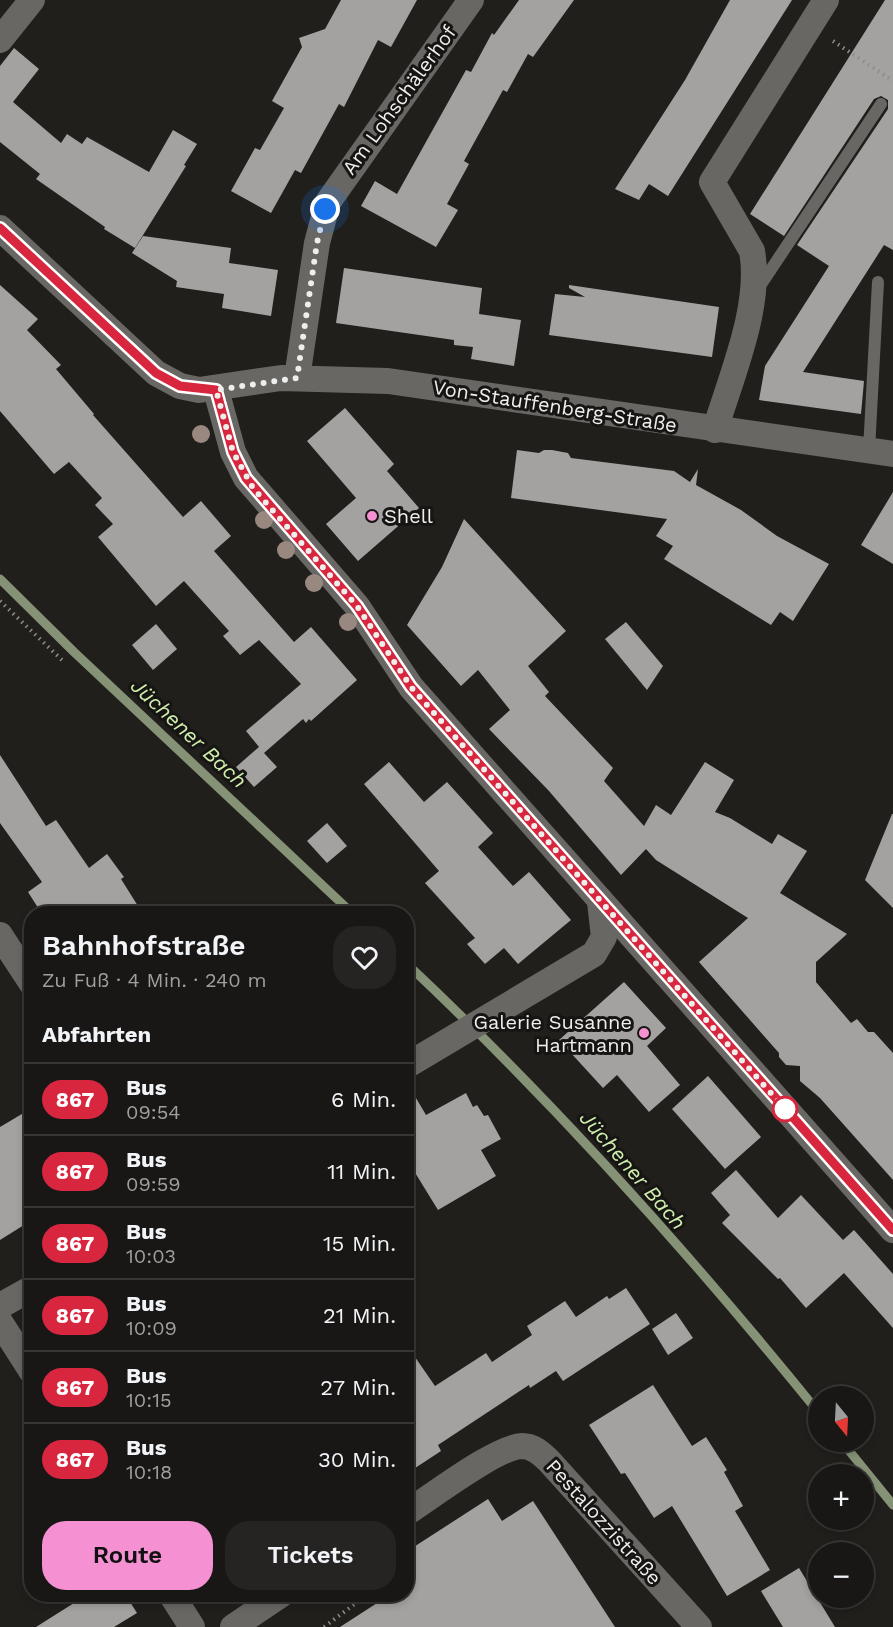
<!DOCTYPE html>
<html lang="de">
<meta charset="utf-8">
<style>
body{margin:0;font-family:"Work Sans",sans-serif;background:#252422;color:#f1f3f6;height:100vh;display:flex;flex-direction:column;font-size:22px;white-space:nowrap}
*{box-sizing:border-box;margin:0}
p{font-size:20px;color:#9f9fa0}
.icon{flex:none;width:33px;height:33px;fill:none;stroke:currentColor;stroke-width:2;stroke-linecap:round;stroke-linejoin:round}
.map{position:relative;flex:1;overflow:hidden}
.sheet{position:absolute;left:24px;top:906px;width:390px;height:696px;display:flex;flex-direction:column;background:#181715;border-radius:24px;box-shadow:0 3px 9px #0003,0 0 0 2px #363634}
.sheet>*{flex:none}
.badge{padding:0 12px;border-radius:20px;font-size:21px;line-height:39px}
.needle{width:39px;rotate:162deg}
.controls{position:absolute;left:808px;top:1386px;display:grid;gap:12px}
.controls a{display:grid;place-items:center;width:66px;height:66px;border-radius:50%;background:#181715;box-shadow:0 3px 9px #0003,0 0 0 2px #363634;font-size:30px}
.you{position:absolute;width:30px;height:30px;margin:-15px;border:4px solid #fff;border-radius:50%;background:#1a73e8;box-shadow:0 0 0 9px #1a73e833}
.map>.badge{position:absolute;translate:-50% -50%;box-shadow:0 0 0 3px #fff}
h2{padding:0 18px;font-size:22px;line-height:54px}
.round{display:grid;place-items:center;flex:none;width:63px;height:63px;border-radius:24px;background:#252422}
.head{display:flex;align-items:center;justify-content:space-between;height:102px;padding:0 18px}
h1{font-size:28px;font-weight:600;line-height:45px}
.button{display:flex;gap:12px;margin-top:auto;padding:12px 18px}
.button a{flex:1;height:69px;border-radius:24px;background:#f591d2;color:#111;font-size:24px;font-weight:600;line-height:69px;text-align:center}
.button a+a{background:#252422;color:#f1f3f6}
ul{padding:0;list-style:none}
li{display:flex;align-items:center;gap:18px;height:72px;padding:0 18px;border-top:2px solid #363634}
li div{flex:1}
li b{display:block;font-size:22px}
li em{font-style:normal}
li .badge{min-width:66px;font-weight:700;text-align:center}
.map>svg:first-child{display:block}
</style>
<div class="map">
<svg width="893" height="1627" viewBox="0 0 893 1627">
<rect width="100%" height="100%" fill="#201f1c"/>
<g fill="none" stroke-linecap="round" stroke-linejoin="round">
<g stroke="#859275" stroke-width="9">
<polyline points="0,579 74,652 353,914"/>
<path d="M406,963C555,1103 691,1255 819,1413"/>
<polyline points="842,1442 893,1505"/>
</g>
</g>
<g fill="#a4a2a0">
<polygon points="341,0 417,0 391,47 378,40 344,107 339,104 301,173 295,170 271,213 231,191 255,148 260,150 284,108 272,101 302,47 299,38 325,29"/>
<polygon points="519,0 574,0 533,57 528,54 507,92 503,90 464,161 469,164 447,204 458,210 436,247 361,206 375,181 397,194 466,70 471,72 492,33 494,35"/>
<polygon points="730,0 792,0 668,196 649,184 639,200 615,189 685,80"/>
<polygon points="885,0 893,0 893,250 884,245 803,372 864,381 861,414 759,400 765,366 829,266 797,245 888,109 888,100 881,96 874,99 784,236 750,214"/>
<polygon points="14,48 39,69 13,102 61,143 67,134 82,144 87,137 149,172 173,130 197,144 184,165 186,166 135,248 104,229 105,227 36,179 40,174 0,142 0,66"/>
<polygon points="143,236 231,248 229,263 278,270 271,316 222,308 224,294 176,287 177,281 132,253"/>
<polygon points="344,268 482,288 479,314 521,320 514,366 471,359 473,347 454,345 454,340 336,323"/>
<polygon points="0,285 38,319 27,330 61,365 56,369 94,414 93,415 183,517 201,501 231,536 214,551 294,642 311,627 357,680 311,721 309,719 306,723 303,719 264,753 277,767 254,787 236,767 259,747 246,731 301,684 259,640 240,655 223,636 229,631 184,581 156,606 98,537 113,524 95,505 102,498 69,462 54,474 0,411"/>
<polygon points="569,285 719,307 712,357 549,335 555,294 585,297 569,288"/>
<polygon points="345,408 394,464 387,471 419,508 358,561 326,524 356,498 307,441"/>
<polygon points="517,450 539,453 544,450 552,450 568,453 571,458 674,471 690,482 698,469 696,485 741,510 777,536 829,564 793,621 780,612 771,625 664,559 673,546 656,536 667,519 511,498"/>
<polygon points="893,492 893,564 861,545"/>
<polygon points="464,519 566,631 528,666 549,692 545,696 613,768 604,781 644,826 656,805 671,815 705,762 734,780 715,812 730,818 772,844 778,834 807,851 780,893 847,934 816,962 816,982 851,1023 857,1019 868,1032 874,1032 893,1053 893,1180 820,1098 800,1081 800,1066 786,1065 779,1057 779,1053 699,962 748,918 656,860 646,849 621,875 549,791 489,729 510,710 478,670 461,686 407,625 442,567"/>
<polygon points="626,622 663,666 647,690 605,639"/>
<polygon points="156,624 177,649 153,670 132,645"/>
<polygon points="0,755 46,826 56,820 89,868 107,854 124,877 121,879 143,914 42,914 28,892 42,882 0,823"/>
<polygon points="389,762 424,802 447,782 493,833 478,847 513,886 529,872 571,920 518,964 504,948 485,964 467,944 475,938 425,883 439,871 364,784"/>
<polygon points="892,814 893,814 893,908 865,880"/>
<polygon points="327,823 347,846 327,863 307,841"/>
<polygon points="624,982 666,1028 647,1046 680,1085 649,1112 617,1075 603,1088 559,1040"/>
<polygon points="708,1076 761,1137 725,1169 672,1109"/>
<polygon points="406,1081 426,1115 466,1093 473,1107 477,1105 484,1116 488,1115 501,1139 481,1150 496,1176 438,1210 406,1158"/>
<polygon points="32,1108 32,1220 0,1240 0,1127"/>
<polygon points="736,1170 778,1218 801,1195 843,1240 854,1230 893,1274 893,1328 844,1273 806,1308 780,1278 778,1279 722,1223 730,1215 711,1193"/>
<polygon points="626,1288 650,1324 563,1381 556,1371 530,1388 529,1385 438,1445 441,1451 406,1474 406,1344 435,1386 486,1353 492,1362 532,1335 527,1326 565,1301 576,1317 607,1296 609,1299"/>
<polygon points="676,1313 693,1338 668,1355 652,1329"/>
<polygon points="653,1385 692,1446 706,1437 727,1470 724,1472 743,1506 735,1511 770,1570 727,1596 672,1506 654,1518 625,1473 621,1474 589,1425"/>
<polygon points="488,1499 502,1521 533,1501 615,1627 340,1627 391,1594 406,1594 406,1552"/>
<polygon points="799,1568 835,1627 783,1627 761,1591"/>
<polygon points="69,1594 125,1594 137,1613 114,1627 36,1627 74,1603"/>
</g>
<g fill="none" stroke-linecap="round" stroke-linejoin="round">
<g stroke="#8d8d8b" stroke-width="4" stroke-dasharray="1.5 4.5" stroke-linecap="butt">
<polyline points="833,41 893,81"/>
<polyline points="0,601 63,661"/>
<polyline points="324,1627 368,1594"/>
</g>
<g stroke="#686764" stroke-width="12">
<polyline points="758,289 881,104"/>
<polyline points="869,450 878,282"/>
</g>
<g stroke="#686764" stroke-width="26">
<polyline points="0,40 32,0"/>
<polyline points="0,228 156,373 180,386 199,390 281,378 388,381 893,454"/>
<polyline points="297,378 317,243 328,202 471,0"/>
<polyline points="216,390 233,452 246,478 357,606 411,687 893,1230"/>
<path d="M715,430C731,377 762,306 752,251L712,182L826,0"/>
<polyline points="0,935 32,984"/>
<polyline points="406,1066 594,954 604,937 600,902"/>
<polyline points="0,1306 32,1288"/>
<polyline points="0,1322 32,1372"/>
<path d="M406,1513C430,1498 496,1447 522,1446C533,1446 541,1453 549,1461L699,1627"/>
<polyline points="171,1594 192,1627"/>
<polyline points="233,1627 282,1594"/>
</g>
</g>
<g fill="#98887f">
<circle cx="201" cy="434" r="9"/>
<circle cx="264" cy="520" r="9"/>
<circle cx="286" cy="550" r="9"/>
<circle cx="314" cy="583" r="9"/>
<circle cx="348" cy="622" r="9"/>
</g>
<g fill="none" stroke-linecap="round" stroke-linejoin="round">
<defs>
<polyline id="line" points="0,228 156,373 180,386 216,390 233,452 246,478 357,606 411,687 893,1230"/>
</defs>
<use href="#line" stroke="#fff" stroke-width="14"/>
<use href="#line" stroke="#d7263d" stroke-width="9"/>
<polyline stroke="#eeeeec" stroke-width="6" stroke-dasharray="0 10.8" points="325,209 317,243 297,378 216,390 233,452 253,488 357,606 411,687 785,1109"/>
</g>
<g fill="#f591d2" stroke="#161513" stroke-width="2">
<circle cx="372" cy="516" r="6"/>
<circle cx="644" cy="1033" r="6"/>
</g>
<circle fill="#fff" stroke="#d7263d" stroke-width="3" cx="785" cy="1109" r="12"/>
<g text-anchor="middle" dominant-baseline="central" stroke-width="6" stroke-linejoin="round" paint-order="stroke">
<g font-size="20" fill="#eeeeec" stroke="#161513">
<text transform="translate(399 100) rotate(-54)">Am Lohschälerhof</text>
<text transform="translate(555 406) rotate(9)">Von-Stauffenberg-Straße</text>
<text transform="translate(604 1522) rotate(48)">Pestalozzistraße</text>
</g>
<g font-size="20" fill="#eeeeec" stroke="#161513" text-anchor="start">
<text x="384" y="516">Shell</text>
<text x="632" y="1022" text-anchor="end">Galerie Susanne<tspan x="632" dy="23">Hartmann</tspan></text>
</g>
<g font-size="21" font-style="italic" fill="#d0efad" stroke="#161513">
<text transform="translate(189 733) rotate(43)">Jüchener Bach</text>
<text transform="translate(633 1170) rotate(49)">Jüchener Bach</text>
</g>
</g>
</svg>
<div class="controls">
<a><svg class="needle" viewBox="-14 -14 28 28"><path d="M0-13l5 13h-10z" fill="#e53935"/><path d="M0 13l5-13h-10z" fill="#9f9fa0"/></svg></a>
<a>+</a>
<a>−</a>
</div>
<div class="you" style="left:325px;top:209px"></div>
<section class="sheet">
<div class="head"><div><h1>Bahnhofstraße</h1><p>Zu Fuß · 4 Min. · 240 m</p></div><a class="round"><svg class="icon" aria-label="heart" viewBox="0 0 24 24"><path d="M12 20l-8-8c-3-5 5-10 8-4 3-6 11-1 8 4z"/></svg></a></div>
<h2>Abfahrten</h2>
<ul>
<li><span class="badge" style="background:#d7263d;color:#fff">867</span><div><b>Bus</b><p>09:54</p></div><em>6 Min.</em></li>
<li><span class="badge" style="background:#d7263d;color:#fff">867</span><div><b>Bus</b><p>09:59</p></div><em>11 Min.</em></li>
<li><span class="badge" style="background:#d7263d;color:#fff">867</span><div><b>Bus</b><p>10:03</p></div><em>15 Min.</em></li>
<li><span class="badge" style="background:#d7263d;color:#fff">867</span><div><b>Bus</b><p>10:09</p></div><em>21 Min.</em></li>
<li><span class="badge" style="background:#d7263d;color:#fff">867</span><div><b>Bus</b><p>10:15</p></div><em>27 Min.</em></li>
<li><span class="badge" style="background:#d7263d;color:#fff">867</span><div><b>Bus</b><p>10:18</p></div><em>30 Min.</em></li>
</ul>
<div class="button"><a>Route</a><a>Tickets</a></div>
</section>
</div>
